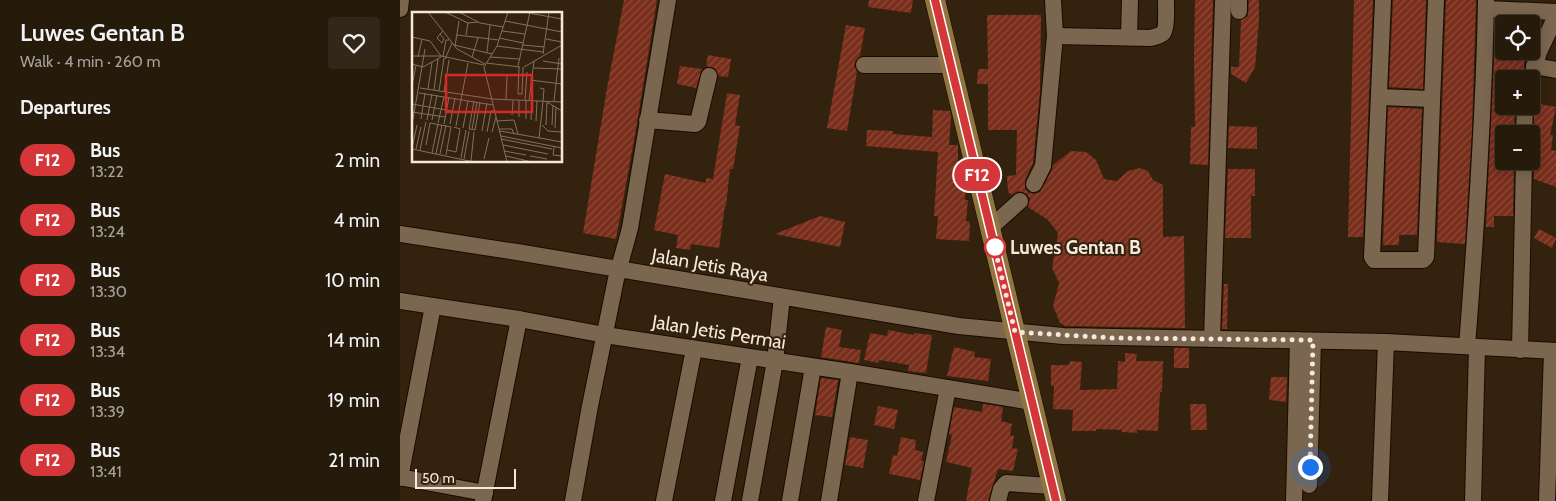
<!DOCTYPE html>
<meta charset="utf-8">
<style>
body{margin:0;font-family:Cabin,sans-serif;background:#322718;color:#f1f3f6;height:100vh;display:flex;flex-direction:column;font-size:19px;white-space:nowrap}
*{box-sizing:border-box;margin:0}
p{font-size:16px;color:#a4a19c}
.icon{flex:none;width:28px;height:28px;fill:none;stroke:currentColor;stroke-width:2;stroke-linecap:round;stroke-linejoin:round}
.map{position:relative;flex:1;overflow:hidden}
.panel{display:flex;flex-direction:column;background:#261a0a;width:400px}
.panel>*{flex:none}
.badge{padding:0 10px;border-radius:16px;font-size:18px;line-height:32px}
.controls{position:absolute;left:1095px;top:15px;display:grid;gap:10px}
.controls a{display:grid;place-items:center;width:45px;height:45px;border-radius:5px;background:#261a0a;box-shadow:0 2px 12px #0003,0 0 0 1px #42382b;font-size:25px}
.scale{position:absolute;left:15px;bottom:12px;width:101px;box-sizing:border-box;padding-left:5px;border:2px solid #f5e9dc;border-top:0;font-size:14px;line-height:18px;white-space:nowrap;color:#f5e9dc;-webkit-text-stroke:4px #33220d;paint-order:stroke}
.you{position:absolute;width:25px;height:25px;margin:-12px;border:4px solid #fff;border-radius:50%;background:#1a73e8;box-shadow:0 0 0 8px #1a73e833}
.map>.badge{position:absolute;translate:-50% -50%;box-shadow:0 0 0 2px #fff}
h2{padding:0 20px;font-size:19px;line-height:45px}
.round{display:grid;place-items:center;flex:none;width:52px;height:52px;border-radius:5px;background:#322718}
.head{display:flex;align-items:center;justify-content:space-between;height:85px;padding:0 20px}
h1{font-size:24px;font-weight:600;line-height:38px}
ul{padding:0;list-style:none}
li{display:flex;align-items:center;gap:15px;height:60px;padding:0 20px}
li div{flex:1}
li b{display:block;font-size:19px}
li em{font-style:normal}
li .badge{min-width:55px;font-weight:700;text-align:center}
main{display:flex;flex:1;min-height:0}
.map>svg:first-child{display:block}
</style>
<main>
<section class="panel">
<div class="head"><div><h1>Luwes Gentan B</h1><p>Walk · 4 min · 260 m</p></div><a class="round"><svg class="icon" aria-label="heart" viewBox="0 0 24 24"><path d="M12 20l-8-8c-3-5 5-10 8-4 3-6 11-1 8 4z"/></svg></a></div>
<h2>Departures</h2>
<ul>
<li><span class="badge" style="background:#d5363a;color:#fff">F12</span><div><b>Bus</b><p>13:22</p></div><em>2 min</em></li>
<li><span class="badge" style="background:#d5363a;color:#fff">F12</span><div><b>Bus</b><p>13:24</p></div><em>4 min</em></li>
<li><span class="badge" style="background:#d5363a;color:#fff">F12</span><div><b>Bus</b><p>13:30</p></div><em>10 min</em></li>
<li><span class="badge" style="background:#d5363a;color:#fff">F12</span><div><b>Bus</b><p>13:34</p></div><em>14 min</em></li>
<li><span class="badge" style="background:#d5363a;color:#fff">F12</span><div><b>Bus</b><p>13:39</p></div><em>19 min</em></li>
<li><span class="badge" style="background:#d5363a;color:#fff">F12</span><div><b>Bus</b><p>13:41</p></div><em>21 min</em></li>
</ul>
</section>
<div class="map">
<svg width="1156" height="501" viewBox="0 0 1156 501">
<defs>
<pattern id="building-hatch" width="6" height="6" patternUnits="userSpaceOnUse" patternTransform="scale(1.25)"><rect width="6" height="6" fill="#792d1b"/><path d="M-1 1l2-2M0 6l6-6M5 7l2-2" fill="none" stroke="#8d4b3c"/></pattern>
</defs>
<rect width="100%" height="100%" fill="#33220d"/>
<g fill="url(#building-hatch)">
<polygon points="224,0 257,0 236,129 216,239 183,233 207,88"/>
<polygon points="469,0 513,0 511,13 468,7"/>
<polygon points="795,0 813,0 808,165 790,164 791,127 795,127 794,56"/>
<polygon points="849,0 859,0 859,21 855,67 846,83 831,74 831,67 839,67 841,20 848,16"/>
<polygon points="954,0 973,0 963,237 948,237"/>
<polygon points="993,0 1026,0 1023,89 989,87"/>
<polygon points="1046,0 1076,0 1072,130 1065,244 1037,242"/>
<polygon points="587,15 641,15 640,92 633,163 625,180 625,189 629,193 634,194 640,192 652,170 653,165 671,151 686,152 696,160 704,179 717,181 728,171 740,168 748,171 753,180 763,185 763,237 784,236 785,328 665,326 660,323 653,306 659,283 652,268 658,233 648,220 628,207 630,199 627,194 618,191 612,195 608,192 607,176 616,175 617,130 588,130 588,84 577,84 578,69 588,69"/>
<polygon points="1096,19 1101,20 1100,50 1124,52 1124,68 1121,79 1104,79 1104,106 1115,106 1114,134 1104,134 1104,161 1114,161 1113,216 1094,216 1094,227 1086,227"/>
<polygon points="446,25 465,28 460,56 456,60 454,65 457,72 447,131 427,128"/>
<polygon points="308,55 331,59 328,77 319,76 315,68 306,66"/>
<polygon points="280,66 302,69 296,88 277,84"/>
<polygon points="327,93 340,95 335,125 340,126 333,169 330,169 326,206 325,206 319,248 291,244 290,250 276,248 278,235 254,230 265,174 306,183 306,178 313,179"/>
<polygon points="1134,103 1156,107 1150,135 1153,135 1151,150 1156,151 1156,187 1134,179 1134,161 1131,155 1131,141 1134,134"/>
<polygon points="988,107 1022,109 1017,235 999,235 999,245 983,245"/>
<polygon points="533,110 550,111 551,116 549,145 558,145 558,171 564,172 566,180 565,200 568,200 566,221 570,222 569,241 536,239 538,216 534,216 538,152 466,146 467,130 493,131 493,134 532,137"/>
<polygon points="829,126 857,127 857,149 828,148"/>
<polygon points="828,169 855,169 855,196 851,196 851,238 825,238"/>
<polygon points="420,216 445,222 440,247 375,234"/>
<polygon points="1139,229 1156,238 1152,248 1134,238"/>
<polygon points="824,284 828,284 827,329 822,329"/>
<polygon points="426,327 442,330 439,347 461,350 459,363 421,357"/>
<polygon points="488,330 514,335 514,333 532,335 526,373 508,371 509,365 479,360 478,363 464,360 470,333 487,336"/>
<polygon points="554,347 575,352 574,357 591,359 588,381 547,376"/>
<rect x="774" y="348" width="15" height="20"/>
<polygon points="725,353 737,354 736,361 763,361 762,392 760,392 758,431 737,430 737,433 722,432 722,430 696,429 696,431 672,431 673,410 653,409 654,386 651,386 651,365 669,365 670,361 682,362 680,390 717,389 718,361 725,362"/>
<polygon points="871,377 887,377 886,402 869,400"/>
<polygon points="421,378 438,380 432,417 415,415"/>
<polygon points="583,404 603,407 601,421 612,424 610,435 614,436 612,448 618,449 613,471 598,469 588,501 566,501 572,468 546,462 552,435 549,434 554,407 582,412"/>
<polygon points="790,404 806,404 807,430 791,430"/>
<polygon points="478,406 498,410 494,429 474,425"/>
<polygon points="450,437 468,440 463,468 445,465"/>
<polygon points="501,437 516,440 515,450 523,452 521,461 524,461 520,480 489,474 493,455 497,456"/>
</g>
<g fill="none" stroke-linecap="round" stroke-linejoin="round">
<defs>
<g id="minor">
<polyline points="983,0 972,257 974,260 1023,260 1026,257 1036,0"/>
<polyline points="0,9 1,0"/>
<polyline points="1086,9 1156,12"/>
<polyline points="839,11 839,0"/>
<path d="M655,36L751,38C754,37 760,36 763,33C767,29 766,7 766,0"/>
<polyline points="729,36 730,0"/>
<polyline points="464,65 550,65"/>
<polyline points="1134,66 1156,70"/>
<polyline points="1131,79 1139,52 1156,16"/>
<polyline points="979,97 1032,99"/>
<polyline points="247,120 295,124 298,122 309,76"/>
<polyline points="1124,134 1125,106"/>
<polyline points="634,184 643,166 655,36 653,0"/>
<polyline points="590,228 620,201"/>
<polyline points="0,234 123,253 559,326 663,336 986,342 1156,351"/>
<polyline points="0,301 119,319 205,335 450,372 632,402"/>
<polyline points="812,339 823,2"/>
<path d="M1067,346C1076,231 1084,116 1086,0"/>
<polyline points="1120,350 1124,161"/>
<polyline points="0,477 85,493"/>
<polyline points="0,478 33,306"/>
<polyline points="909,485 913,341"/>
<polyline points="83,501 119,319"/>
<polyline points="173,501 190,406 216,279 230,228 268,0"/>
<polyline points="264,501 294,349"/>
<polyline points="323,501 350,357"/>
<polyline points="350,501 375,361 382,297"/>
<polyline points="390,501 413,367"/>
<polyline points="429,501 450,372"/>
<polyline points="526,501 548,388"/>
<polyline points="598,501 601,489 606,483 652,486"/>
<polyline points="894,501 898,340"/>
<polyline points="980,501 986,342"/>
<polyline points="1073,501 1077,347"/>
<polyline points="1147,501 1152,351"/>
</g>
<polyline id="major" points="535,0 656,501"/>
</defs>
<use href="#minor" stroke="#1a0b00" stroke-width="18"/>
<use href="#major" stroke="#1a0b00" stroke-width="21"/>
<use href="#minor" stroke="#7b6650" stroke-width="16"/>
<use href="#major" stroke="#92743f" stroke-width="20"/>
</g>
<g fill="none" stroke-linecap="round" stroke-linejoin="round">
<defs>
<polyline id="line" points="535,0 656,501"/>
</defs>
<use href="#line" stroke="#fff" stroke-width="11"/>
<use href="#line" stroke="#d5363a" stroke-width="8"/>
<polyline stroke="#f5e9dc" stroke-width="5" stroke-dasharray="0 9" points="595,247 594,245 615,332 714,338 913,340 910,467"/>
</g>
<circle fill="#fff" stroke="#d5363a" stroke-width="2.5" cx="595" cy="247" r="10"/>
<g text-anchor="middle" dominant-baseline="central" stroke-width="4" stroke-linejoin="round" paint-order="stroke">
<g font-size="19" font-weight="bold" fill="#f5e9dc" stroke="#33220d" text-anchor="start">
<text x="610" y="247">Luwes Gentan B</text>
</g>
<g font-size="19" fill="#f5e9dc" stroke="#33220d">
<text transform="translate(310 265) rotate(10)">Jalan Jetis Raya</text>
<text transform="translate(319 332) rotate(9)">Jalan Jetis Permai</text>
</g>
</g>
<g transform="translate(12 12)">
<rect width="150" height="150" fill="#33220d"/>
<path fill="none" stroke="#817260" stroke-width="1" d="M16,0L45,37L73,52M33,0L56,11M47,0L68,11L91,15M111,0L150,7M93,9L150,20M90,19L113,22M28,22L32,27L30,31L25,26L28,22L31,19M45,23L87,28M54,23L56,11L66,10M0,25L18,29L29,44M87,26L111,31M134,27L150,30M42,33L80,42M111,33L132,35M43,34L47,9M85,34L131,40M75,40L78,13M131,42L137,0M0,44H29L72,53M6,45L10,27M31,45L34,28H37M60,45L66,26M78,45L107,47M33,47L40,31M131,49L150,52M74,51L108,55M0,52L11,55L29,45M106,54L118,0M107,55L106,82H110L111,55M112,55L150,33M122,56L150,57M118,68L150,72M1,69L4,53M8,76L80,87L150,90M128,76L132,77L131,89M16,77L20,50M22,78L26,47M27,79L32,46M32,80L37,48M7,81L81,93M94,88L95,63M113,88L115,60M62,89L57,117L63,118L68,90M117,89L122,49M142,89L147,46M135,90L150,99M0,92L40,99M0,100L33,105M100,103L101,88M107,105V88M9,107L13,81M114,107V88M15,108L20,82M20,108L25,83M119,108L120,89M85,109L102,108L106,122M124,109L125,89M26,111L32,85M32,112L37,85M38,112L43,86M0,113L13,37M130,113L136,119L150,120M134,113L135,90M140,113L141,93M44,114L56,51M51,116L56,89M143,116L144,95M60,117L65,90M87,117H100L102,122M70,119L75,91M88,119L150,130M75,120L79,99H83M80,120L84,105M89,124L150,136M127,126L131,89M89,127L140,137M14,133L18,111L39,115L34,143M91,133L136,142M142,135L141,143L150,144M0,136L5,113M0,137L62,150M4,137L9,115M8,138L14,110M35,138L44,140L48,117L42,115M92,139L114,143M20,141L26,112M24,142L30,113M28,142L34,113M94,144L120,150M118,144L135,147M49,146L54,118M52,147L57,119M72,147L77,126M59,149L62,120M95,150L72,55L85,34L96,0"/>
<path fill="#d62828" fill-opacity="0.15" stroke="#d62828" stroke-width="2.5" d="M34,63H120V100H34Z"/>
<rect width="150" height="150" fill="none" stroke="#f5e9dc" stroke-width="2.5"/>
</g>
</svg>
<div class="controls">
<a><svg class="icon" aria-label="locate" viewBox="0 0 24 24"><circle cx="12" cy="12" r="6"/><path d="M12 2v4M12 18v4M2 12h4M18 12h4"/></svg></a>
<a>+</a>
<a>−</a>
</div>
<div class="scale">50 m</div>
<div class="you" style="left:910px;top:467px"></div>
<b class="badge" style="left:577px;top:175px;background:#d5363a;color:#fff">F12</b>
</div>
</main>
